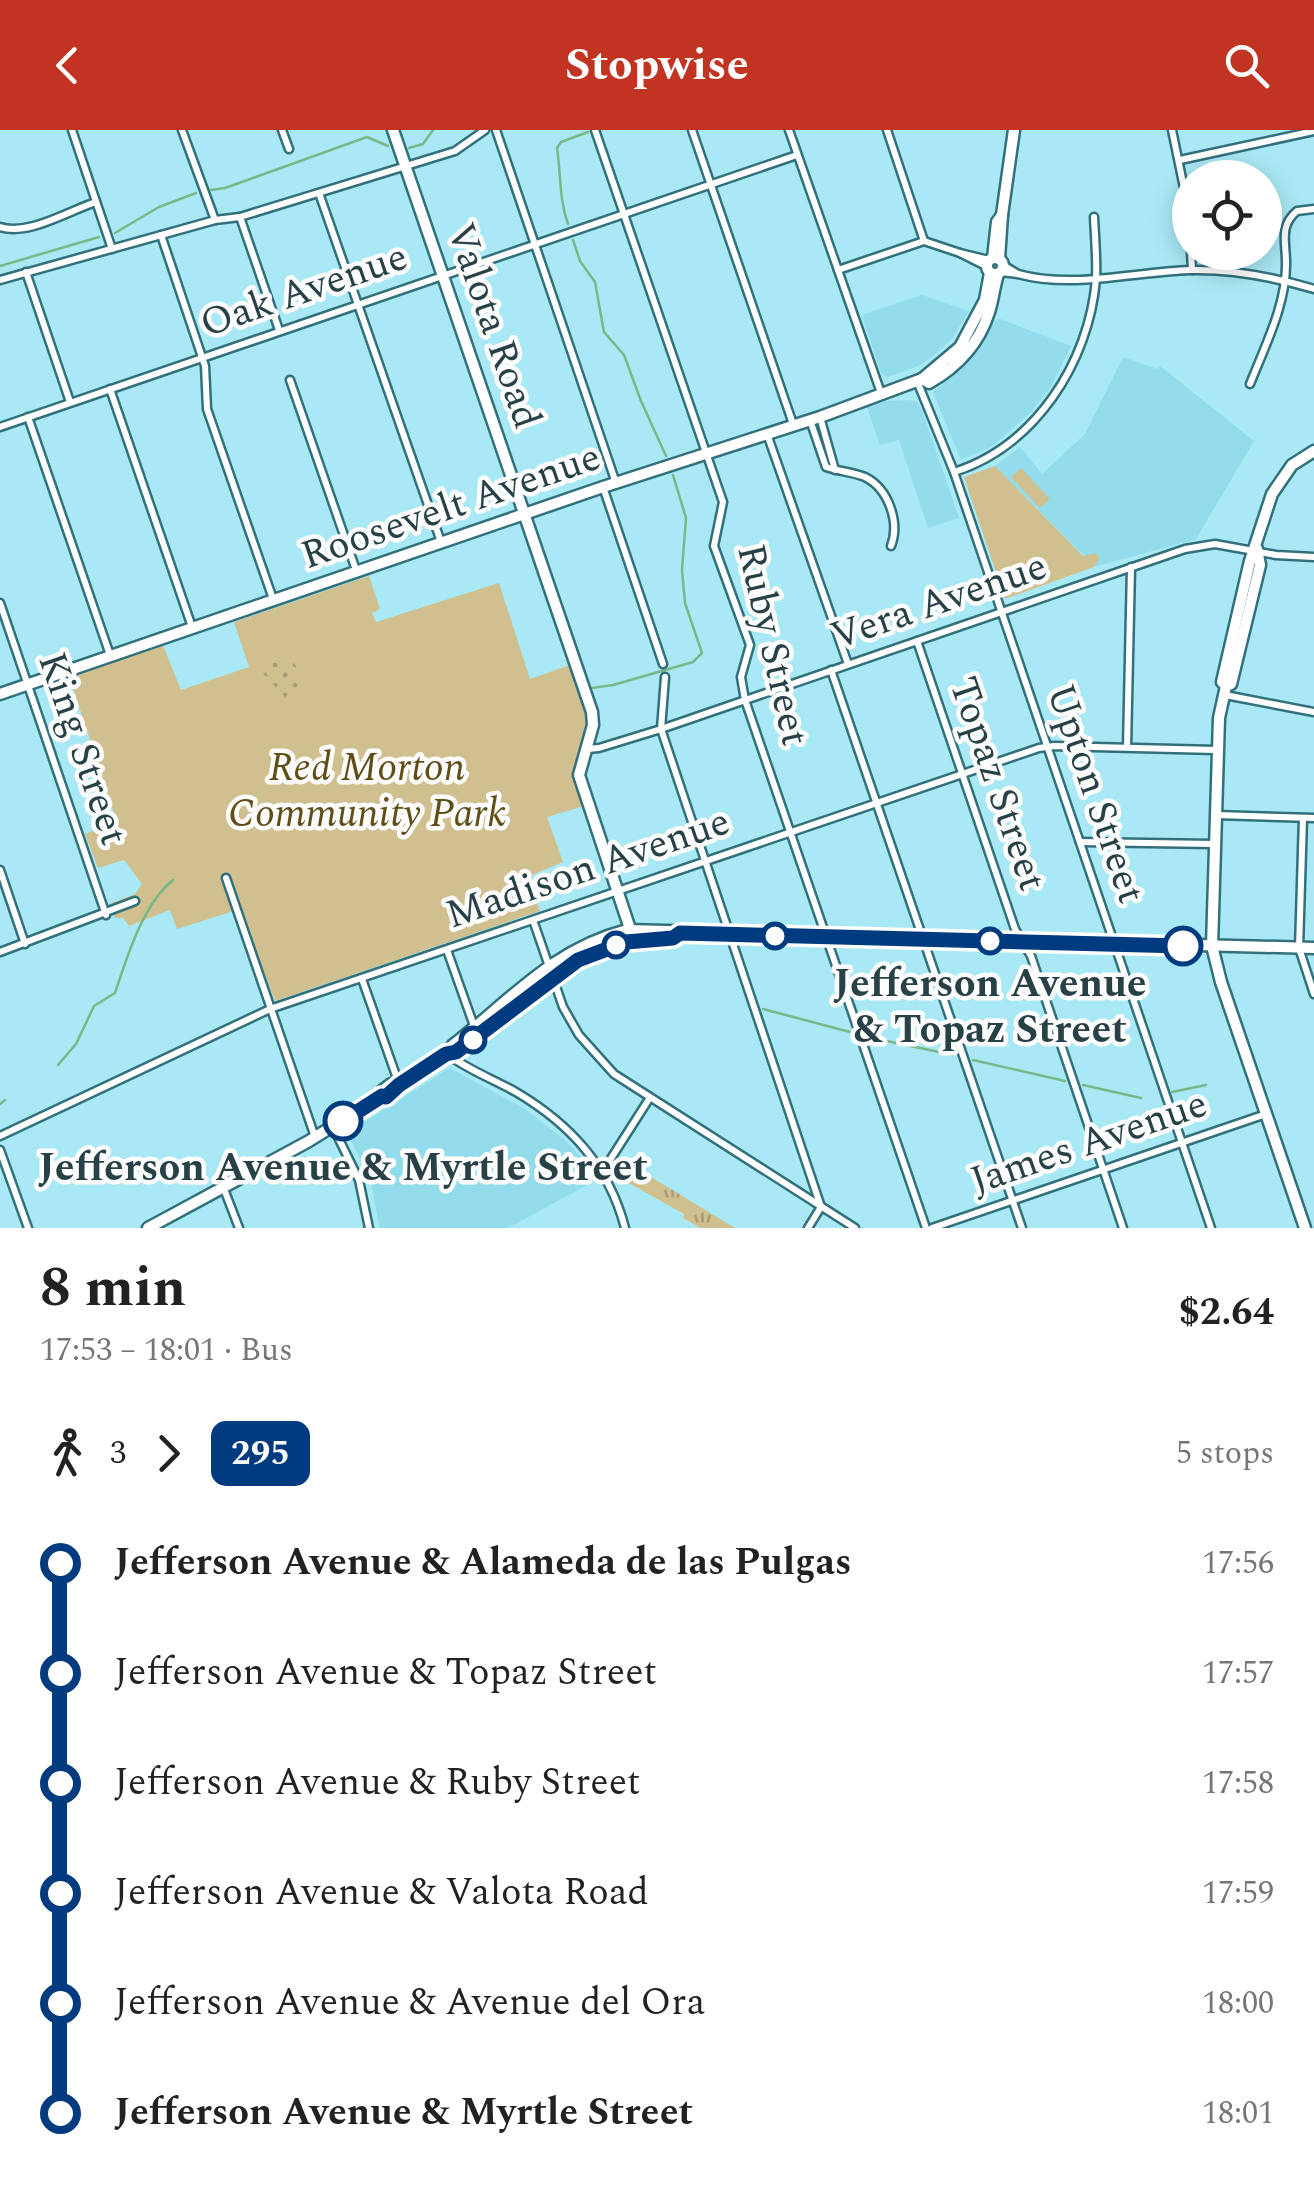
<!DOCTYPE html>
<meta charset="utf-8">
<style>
body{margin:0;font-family:Spectral,serif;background:#f6f6f6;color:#222;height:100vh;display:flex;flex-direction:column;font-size:38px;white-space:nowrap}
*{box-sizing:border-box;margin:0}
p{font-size:32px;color:#767676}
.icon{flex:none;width:55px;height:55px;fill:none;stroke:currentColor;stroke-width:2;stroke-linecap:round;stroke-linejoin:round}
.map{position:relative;height:1098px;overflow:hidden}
.panel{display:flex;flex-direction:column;background:#fff;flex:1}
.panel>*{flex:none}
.badge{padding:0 20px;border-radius:15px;font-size:35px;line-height:65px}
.tools{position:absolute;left:1172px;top:30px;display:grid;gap:20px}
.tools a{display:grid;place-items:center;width:110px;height:110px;border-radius:50%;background:#fff;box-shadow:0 5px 25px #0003;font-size:50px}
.map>.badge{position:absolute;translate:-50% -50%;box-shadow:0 0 0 5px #fff}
.legs{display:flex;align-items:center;gap:15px;height:110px;padding:0 40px;font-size:32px}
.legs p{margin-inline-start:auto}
.summary{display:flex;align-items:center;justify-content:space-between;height:170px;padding:0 40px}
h1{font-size:55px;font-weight:700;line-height:75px}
ul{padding:0 40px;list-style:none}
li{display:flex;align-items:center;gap:35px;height:110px;font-size:38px}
li i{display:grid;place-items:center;width:15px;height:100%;margin:0 12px;background:currentColor}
li i::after{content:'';width:25px;height:25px;margin:-12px;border:8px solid;border-radius:50%;background:#fff}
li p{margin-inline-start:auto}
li:first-child i{background:linear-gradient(#0000 50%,currentColor 0)}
li:last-child i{background:linear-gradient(currentColor 50%,#0000 0)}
header{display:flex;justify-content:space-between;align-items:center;height:130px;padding:0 40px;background:#c13422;color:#fff;font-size:45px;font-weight:700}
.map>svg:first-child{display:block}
</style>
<header><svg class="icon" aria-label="back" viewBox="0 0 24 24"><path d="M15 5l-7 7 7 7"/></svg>Stopwise<svg class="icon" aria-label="search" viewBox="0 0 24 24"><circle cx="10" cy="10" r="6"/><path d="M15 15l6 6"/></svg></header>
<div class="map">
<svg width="1314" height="1098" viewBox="0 0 1314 1098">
<defs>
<pattern id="grass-tufts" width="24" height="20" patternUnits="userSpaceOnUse" patternTransform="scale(2.5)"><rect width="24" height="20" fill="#d0bf8f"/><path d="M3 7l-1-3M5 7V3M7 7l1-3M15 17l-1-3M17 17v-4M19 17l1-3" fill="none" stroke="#a99d77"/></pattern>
<pattern id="garden-dots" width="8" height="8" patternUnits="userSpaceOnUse" patternTransform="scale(2.5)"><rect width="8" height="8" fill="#d0bf8f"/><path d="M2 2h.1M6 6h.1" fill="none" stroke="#a99d77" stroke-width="1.8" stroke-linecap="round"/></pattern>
</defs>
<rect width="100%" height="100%" fill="#a9e9f5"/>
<g fill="#93dceb">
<polygon points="922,165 969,181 952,209 937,223 918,236 887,247 881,243 862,185"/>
<polygon points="1000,189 1071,216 1051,257 1031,282 993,316 961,330 933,262 961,239 987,206 994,190"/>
<polygon points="1123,227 1158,239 1160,236 1254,311 1196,409 1094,437 1099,430 1084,426 995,336 1020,317 1042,344 1085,304"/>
<polygon points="909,270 917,272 922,280 959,388 928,398 899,310 880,315 867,277 886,271"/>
<polygon points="450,938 525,979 568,1013 600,1048 508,1098 380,1098 370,1049 347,1003"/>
</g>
<polygon fill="url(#grass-tufts)" points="623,1030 735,1098 700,1098 683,1088 684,1084 616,1046"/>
<g fill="#d0bf8f">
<polygon points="995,336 1083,426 1097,423 1099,430 1094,437 1005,469 964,347"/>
<polygon points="1021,338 1050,369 1040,378 1011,347"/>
<polygon points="369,446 380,479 372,483 376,492 499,453 530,549 570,535 588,589 577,628 575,650 584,676 547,687 563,732 527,747 540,781 275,871 240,779 177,799 170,780 129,796 123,788 115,788 109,774 135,764 142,754 124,730 98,738 85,704 117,692 68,543 162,513 181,560 249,537 234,492"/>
</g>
<polygon fill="url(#garden-dots)" points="289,526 306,551 285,567 257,537"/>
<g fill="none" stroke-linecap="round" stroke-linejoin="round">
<g stroke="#78b888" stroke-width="2.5">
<polyline points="409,18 423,14 433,0"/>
<polyline points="211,60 225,58 367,7 388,16"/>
<path d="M568,94C559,69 561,44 557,18L561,12L588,2"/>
<polyline points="115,103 159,77 196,63"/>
<polyline points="573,110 580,131 595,152 604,202 624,225 641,271 666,326"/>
<polyline points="0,136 99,107"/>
<polyline points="592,558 613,555 693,532 702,523 685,473 682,440 686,388 673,345"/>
<polyline points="763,879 850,902"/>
<polyline points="868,907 953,925"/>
<polyline points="973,930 1065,951"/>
<path d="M58,935L76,914L94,876L115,863C127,827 143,774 173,750"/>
<polyline points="1083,955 1141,968"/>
<polyline points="1172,962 1206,955"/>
<polyline points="0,974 5,970"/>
</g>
<defs>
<g id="street">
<polyline points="72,0 112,119"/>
<polyline points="182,0 215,90"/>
<polyline points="282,0 289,19"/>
<polyline points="496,0 616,353"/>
<polyline points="595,0 723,372 714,416 750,515 741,547 745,570 926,1098"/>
<polyline points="692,0 793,294"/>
<polyline points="789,0 881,263"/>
<polyline points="887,0 924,111"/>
<polyline points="1172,0 1190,87"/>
<polyline points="1180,30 1314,1"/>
<polyline points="319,63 441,412"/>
<polyline points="240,87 279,200"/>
<path d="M0,97C29,106 68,81 96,72"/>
<polyline points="161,105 205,236 207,279 273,469"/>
<polyline points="1191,122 1192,140"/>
<polyline points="986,136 960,123 989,130"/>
<polyline points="838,140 924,111 960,123"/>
<polyline points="26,142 70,272"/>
<polyline points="1001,142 1018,144 1003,135"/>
<path d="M1018,144C1072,159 1134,142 1190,140C1232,139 1274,147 1314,159"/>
<polyline points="0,150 215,90 240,87 455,21 485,0"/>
<polyline points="290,250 356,440"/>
<polyline points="917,251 954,342 1211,1098"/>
<path d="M1250,254C1265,216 1287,173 1286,132C1286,112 1279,96 1297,81L1314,79"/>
<polyline points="110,259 192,497"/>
<polyline points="28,287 110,525"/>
<polyline points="820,287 835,340"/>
<path d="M810,290L826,337C838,341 852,342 865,347C889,359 900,393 891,416"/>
<polyline points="0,297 797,25"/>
<polyline points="767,304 848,534"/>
<path d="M954,342C1035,316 1089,233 1096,149C1097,129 1095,108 1094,87"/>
<polyline points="603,357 663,534"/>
<polyline points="0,473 106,785"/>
<polyline points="917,511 1015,799 1031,826 1123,1098"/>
<polyline points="831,540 1022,1098"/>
<polyline points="665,547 661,599 821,1077 808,1098"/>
<polyline points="1225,565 1314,582"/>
<polyline points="1127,617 1131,437"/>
<polyline points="587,619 599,618 661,599 1185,419 1215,414 1276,425 1314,427"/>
<polyline points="1216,685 1314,688"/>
<polyline points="1303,688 1299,818 1314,864"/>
<polyline points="1080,712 1214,714"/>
<polyline points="0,740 25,814"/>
<polyline points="226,748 315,1007"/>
<polyline points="533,790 563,877 579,905 614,944 855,1098"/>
<polyline points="447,820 474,896"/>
<polyline points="0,822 135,771"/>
<polyline points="362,849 399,954"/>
<path d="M447,924C468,940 493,949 516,962C570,994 609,1036 625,1098"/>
<polyline points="333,997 359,1050 369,1098"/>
<polyline points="0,1006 270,879 1039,618 1054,616 1216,620"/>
<polyline points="0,1020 28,1098"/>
<polyline points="603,1041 649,969"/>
<polyline points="224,1059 239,1098"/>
<polyline points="932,1098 1266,984"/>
</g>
<g id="secondary">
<polyline points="393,0 592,582 593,595 579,645 634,811"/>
<polyline points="1002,85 1014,0"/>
<circle cx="995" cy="136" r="8"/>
<polyline points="993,128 997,92 1002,85 999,129"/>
<path d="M990,143L985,170L960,217L922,249L929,253C957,237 979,214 989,182C993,170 994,157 998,144"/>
<polyline points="1257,419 1260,435 1231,554 1226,556 1219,588 1212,816 1221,852 1305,1098"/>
<polyline points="1226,556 1222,552 1250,431 1272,364 1292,335 1314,321"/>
<polyline points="0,564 603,357 820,287 922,249"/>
<path d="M447,924L453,915C511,870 553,819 627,800L1314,818"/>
<polyline points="381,966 386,967 447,924 456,922 578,830 626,812 673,808 680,803"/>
<polyline points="148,1098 309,1011 381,966 383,960 391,954 399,955"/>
</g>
</defs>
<use href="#street" stroke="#32717c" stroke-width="11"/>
<use href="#secondary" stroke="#32717c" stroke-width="15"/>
<use href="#street" stroke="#fff" stroke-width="6"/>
<use href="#secondary" stroke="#fff" stroke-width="10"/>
</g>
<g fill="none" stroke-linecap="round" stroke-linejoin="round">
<defs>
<polyline id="line-1" points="343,991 382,966 386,967 399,955 446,924 456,922 578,830 626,812 673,808 680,803 1183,816"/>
</defs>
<use href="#line-1" stroke="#fff" stroke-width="22"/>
<use href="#line-1" stroke="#003b80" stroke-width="15"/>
</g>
<g fill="#fff" stroke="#003b80" stroke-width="5">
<circle cx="775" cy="806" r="12"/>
<circle cx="990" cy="811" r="12"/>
<circle cx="616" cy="815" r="12"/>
<circle cx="1183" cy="816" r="18"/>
<circle cx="473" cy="910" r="12"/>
<circle cx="343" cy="991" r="18"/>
</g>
<g text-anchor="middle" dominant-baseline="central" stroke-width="9" stroke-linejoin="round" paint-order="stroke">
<g font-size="40" fill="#274146" stroke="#fdfdfd">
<text transform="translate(304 161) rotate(-19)">Oak Avenue</text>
<text transform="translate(493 196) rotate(71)">Valota Road</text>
<text transform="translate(451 377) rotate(-19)">Roosevelt Avenue</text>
<text transform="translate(939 472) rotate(-19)">Vera Avenue</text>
<text transform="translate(772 515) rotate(77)">Ruby Street</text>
<text transform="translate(82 619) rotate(71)">King Street</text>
<text transform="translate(997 654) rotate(71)">Topaz Street</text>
<text transform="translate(1095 664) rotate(71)">Upton Street</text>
<text transform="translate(588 739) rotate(-19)">Madison Avenue</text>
<text transform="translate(1089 1013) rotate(-19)">James Avenue</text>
</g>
<g font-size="40" font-style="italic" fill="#604e17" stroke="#fdfdfd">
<text x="367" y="638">Red Morton<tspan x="367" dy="46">Community Park</tspan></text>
</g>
<g font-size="40" font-weight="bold" fill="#274146" stroke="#fdfdfd">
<text x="990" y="854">Jefferson Avenue<tspan x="990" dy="46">&amp; Topaz Street</tspan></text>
<text x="343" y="1038">Jefferson Avenue &amp; Myrtle Street</text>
</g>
</g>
</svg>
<div class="tools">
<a><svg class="icon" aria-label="locate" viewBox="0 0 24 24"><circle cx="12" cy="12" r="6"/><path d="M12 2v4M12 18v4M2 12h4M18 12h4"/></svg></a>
</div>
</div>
<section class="panel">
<div class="summary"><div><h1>8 min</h1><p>17:53 – 18:01 · Bus</p></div><b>$2.64</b></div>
<div class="legs"><svg class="icon" aria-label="walk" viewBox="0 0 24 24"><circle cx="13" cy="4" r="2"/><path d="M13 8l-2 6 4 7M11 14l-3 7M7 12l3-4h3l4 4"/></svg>3<svg class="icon" aria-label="forward" viewBox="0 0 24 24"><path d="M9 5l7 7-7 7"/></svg><b class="badge" style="background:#003b80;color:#fff">295</b><p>5 stops</p></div>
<ul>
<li><i style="color:#003b80"></i><b>Jefferson Avenue &amp; Alameda de las Pulgas</b><p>17:56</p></li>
<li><i style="color:#003b80"></i><span>Jefferson Avenue &amp; Topaz Street</span><p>17:57</p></li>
<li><i style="color:#003b80"></i><span>Jefferson Avenue &amp; Ruby Street</span><p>17:58</p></li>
<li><i style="color:#003b80"></i><span>Jefferson Avenue &amp; Valota Road</span><p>17:59</p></li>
<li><i style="color:#003b80"></i><span>Jefferson Avenue &amp; Avenue del Ora</span><p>18:00</p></li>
<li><i style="color:#003b80"></i><b>Jefferson Avenue &amp; Myrtle Street</b><p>18:01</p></li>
</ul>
</section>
